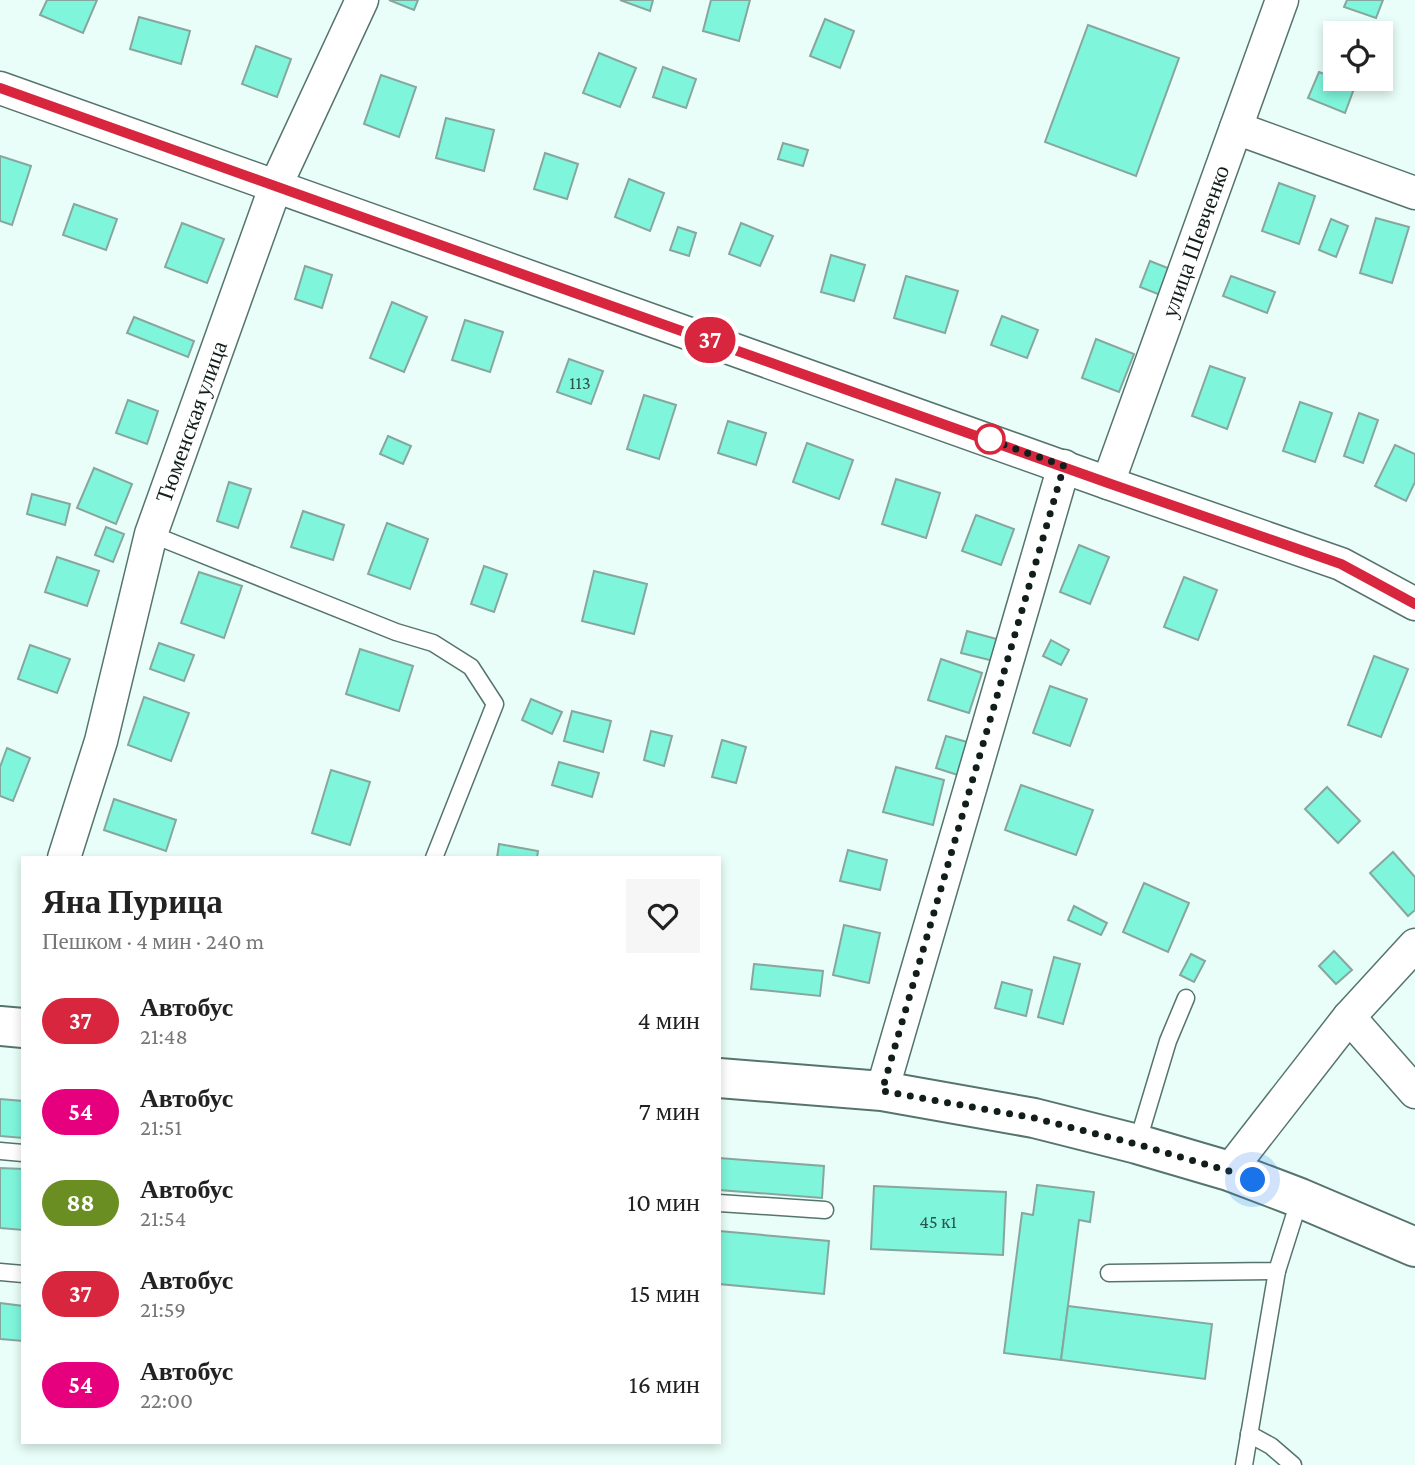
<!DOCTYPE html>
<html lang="ru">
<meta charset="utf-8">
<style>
body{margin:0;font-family:"Crimson Pro",serif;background:#f6f6f6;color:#222;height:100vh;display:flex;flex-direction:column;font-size:26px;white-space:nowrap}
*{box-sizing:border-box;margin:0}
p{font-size:23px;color:#767676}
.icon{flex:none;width:38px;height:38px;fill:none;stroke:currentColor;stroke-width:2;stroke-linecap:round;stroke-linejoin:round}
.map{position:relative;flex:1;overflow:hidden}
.drawer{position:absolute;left:21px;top:856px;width:700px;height:588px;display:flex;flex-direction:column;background:#fff;border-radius:0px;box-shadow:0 4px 10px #0003}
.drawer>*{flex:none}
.badge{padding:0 14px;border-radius:23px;font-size:24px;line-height:46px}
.tools{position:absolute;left:1323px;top:21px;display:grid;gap:14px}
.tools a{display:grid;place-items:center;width:70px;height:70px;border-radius:0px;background:#fff;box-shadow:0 4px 10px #0003;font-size:35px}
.you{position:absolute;width:35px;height:35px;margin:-18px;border:5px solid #fff;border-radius:50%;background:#1a73e8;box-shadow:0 0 0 10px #1a73e833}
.map>.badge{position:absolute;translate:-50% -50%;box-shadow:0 0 0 4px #fff}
.round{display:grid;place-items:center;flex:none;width:74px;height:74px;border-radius:0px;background:#f6f6f6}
.summary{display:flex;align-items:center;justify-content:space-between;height:119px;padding:0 21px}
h1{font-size:33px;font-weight:700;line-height:52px}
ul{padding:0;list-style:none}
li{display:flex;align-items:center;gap:21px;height:91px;padding:0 21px}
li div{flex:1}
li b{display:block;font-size:26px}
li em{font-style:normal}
li .badge{min-width:77px;font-weight:700;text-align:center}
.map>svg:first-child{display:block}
</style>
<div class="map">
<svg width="1415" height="1465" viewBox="0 0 1415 1465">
<rect width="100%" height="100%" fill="#e9fef8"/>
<g fill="#7ff5db" stroke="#87a79e" stroke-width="2">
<polygon points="47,0 97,0 83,33 40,15"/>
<polygon points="389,0 418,0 414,10"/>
<polygon points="620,0 653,0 650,11"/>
<polygon points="711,0 750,0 739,41 703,31"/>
<polygon points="1347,0 1383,0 1376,18 1344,7"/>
<polygon points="139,17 190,31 181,64 130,49"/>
<polygon points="825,19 854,31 840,68 810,56"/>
<polygon points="1088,25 1179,58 1136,176 1045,142"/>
<polygon points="256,46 291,59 277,97 242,84"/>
<polygon points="599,53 636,68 620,107 583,93"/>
<polygon points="663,67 696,79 686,108 653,97"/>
<polygon points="1319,72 1355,86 1345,113 1308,98"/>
<polygon points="381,75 416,87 399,137 364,124"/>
<polygon points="446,118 494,130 484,171 436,158"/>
<polygon points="783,143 808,150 803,166 778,159"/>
<polygon points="545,153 578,164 567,199 534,189"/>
<polygon points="0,156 31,166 12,225 0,221"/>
<polygon points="629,179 664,193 650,231 615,217"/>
<polygon points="1279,183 1315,196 1299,244 1262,231"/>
<polygon points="74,204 117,219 106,250 63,235"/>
<polygon points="1376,218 1409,227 1392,283 1360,273"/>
<polygon points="1331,219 1348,226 1336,257 1319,250"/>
<polygon points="182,223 224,239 207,283 165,267"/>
<polygon points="741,223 773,236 760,266 729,254"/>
<polygon points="678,227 696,233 689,256 670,250"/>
<polygon points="831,255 865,265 854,301 821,292"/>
<polygon points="1150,261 1183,274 1173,300 1140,287"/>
<polygon points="305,266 332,275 322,308 295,299"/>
<polygon points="906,276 958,291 945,333 894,318"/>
<polygon points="1231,276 1275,292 1267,313 1223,296"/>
<polygon points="392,302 427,317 404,372 370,358"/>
<polygon points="1002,316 1038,330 1027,358 991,345"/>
<polygon points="134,317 194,341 188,357 127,333"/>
<polygon points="465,320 503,332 490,372 452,360"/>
<polygon points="1096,339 1134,354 1119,392 1082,378"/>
<polygon points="569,359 603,371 591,404 557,392"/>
<polygon points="1210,366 1245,378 1227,429 1192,416"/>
<polygon points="644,395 676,405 659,459 627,449"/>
<polygon points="128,400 158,411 147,444 116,433"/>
<polygon points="1300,402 1332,413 1315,462 1283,451"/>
<polygon points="1359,413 1378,420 1363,463 1344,456"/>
<polygon points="728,421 766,433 756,465 718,453"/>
<polygon points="388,436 411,446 403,464 380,454"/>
<polygon points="807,443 853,460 839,499 793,482"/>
<polygon points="1395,445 1415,454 1415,482 1406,501 1375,486"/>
<polygon points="94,468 132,484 116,524 77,508"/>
<polygon points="896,479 940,493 926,538 882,524"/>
<polygon points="229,482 251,489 238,528 217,521"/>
<polygon points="32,494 70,504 65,525 27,514"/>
<polygon points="303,511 344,525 333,560 291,547"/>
<polygon points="976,515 1014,529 1001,565 962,551"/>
<polygon points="387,523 428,539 410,589 368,574"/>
<polygon points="106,527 124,534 113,562 95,555"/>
<polygon points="1079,545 1109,557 1090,604 1060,592"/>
<polygon points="57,557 99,571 87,606 45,592"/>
<polygon points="484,566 507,574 494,612 471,604"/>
<polygon points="594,571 647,584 634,634 582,621"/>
<polygon points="199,572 242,586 224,638 181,623"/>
<polygon points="1184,577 1217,590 1198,640 1164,627"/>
<polygon points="967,631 1004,641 998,662 961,653"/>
<polygon points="1051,640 1069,650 1061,665 1043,656"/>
<polygon points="159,643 194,655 184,681 150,669"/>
<polygon points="30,645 70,659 57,693 18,679"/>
<polygon points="360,649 413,666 399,711 346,694"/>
<polygon points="1374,656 1408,669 1381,737 1348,725"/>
<polygon points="941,659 982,673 969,713 928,700"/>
<polygon points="1050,686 1087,699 1070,746 1033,733"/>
<polygon points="144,697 189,713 171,761 128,745"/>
<polygon points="531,699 562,712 552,734 522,720"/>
<polygon points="572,711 611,721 603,752 564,741"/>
<polygon points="651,731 672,736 664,766 644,760"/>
<polygon points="946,736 974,744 964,777 936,768"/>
<polygon points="722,740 746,747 736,783 712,777"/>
<polygon points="7,748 30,758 13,801 0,796 0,767"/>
<polygon points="559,762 599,773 592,797 552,785"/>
<polygon points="896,767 944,780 933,825 883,812"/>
<polygon points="331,770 370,782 350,845 312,833"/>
<polygon points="1021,785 1093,810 1076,855 1005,830"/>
<polygon points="1327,787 1360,821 1338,843 1305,809"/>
<polygon points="114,799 176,820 166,851 104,830"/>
<polygon points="499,844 538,851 537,858 497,858"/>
<polygon points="848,850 887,860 880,890 840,881"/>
<polygon points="1393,852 1415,877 1415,910 1408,916 1370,873"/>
<polygon points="1144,883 1189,903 1168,952 1123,932"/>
<polygon points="1074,906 1107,923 1101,935 1068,920"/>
<polygon points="844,925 880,933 869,983 833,975"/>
<polygon points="1334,951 1352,970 1336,984 1319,966"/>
<polygon points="1191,954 1205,961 1194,982 1180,975"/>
<polygon points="1054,957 1080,964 1063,1024 1038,1017"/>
<polygon points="754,964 823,971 820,996 751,989"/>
<polygon points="1002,982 1032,990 1026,1016 995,1008"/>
<polygon points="0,1099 23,1101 23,1138 0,1136"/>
<polygon points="719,1158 824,1166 822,1198 719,1190"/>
<polygon points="0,1168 23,1169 23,1230 0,1228"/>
<polygon points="1037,1185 1094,1192 1090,1222 1079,1220 1061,1360 1004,1353 1022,1213 1033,1215"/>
<polygon points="874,1186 1006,1192 1003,1255 871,1249"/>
<polygon points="719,1231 829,1241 824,1294 719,1284"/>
<polygon points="0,1303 23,1306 23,1341 0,1339"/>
<polygon points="1068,1306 1212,1324 1205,1379 1061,1360"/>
</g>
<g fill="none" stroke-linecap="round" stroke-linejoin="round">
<defs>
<g id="lane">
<polyline points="151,534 396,632 433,643 471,667 495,704 434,858"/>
<polyline points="1137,1144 1168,1041 1186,998"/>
<polyline points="0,1151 23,1153"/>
<polyline points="719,1203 825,1210"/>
<polyline points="0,1272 23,1274"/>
<polyline points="1109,1273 1277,1271 1300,1198"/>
<polyline points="1249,1434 1271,1446 1293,1465"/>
<polyline points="1244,1465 1277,1271"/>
</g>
<g id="street">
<polyline points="0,88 1108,483 1341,564 1415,604"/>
<polyline points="1236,128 1415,193"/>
<path id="s1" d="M1108,483L1282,0"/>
<path id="s2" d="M64,858L101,741L151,534L276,185L362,0"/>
<polyline points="1349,1017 1415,1092"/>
<polyline points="882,1091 1064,466"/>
<polyline points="1229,1171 1349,1017 1415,945"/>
</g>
<g id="secondary">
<polyline points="0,1026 23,1028"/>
<polyline points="719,1078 882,1091 1034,1118 1137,1144 1229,1171 1300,1198 1415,1247"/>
</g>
</defs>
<use href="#lane" stroke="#56746d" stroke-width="19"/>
<use href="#street" stroke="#56746d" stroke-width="35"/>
<use href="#secondary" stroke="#56746d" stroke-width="42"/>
<use href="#lane" stroke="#fff" stroke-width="16"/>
<use href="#street" stroke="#fff" stroke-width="32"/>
<use href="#secondary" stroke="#fff" stroke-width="38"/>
</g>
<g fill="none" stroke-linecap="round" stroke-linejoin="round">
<defs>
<polyline id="line" points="0,88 1108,483 1341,564 1415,604"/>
</defs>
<use href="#line" stroke="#fff" stroke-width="16"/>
<use href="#line" stroke="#d7263d" stroke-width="10"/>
<polyline stroke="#111e1b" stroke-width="7" stroke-dasharray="0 12.6" points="990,439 985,438 1064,466 882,1091 1034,1118 1136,1144 1229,1171 1253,1180"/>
</g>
<circle fill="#fff" stroke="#d7263d" stroke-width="3.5" cx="990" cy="439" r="14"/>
<g text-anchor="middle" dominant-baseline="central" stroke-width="5" stroke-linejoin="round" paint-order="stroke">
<g font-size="19" fill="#2c544b">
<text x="580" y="382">113</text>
<text x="938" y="1221">45 к1</text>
</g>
<g font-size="23" fill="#111e1b" stroke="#e9fef8">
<text stroke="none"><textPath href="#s1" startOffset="257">улица Шевченко</textPath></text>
<text stroke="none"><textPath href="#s2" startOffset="455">Тюменская улица</textPath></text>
</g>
</g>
</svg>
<div class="tools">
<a><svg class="icon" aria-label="locate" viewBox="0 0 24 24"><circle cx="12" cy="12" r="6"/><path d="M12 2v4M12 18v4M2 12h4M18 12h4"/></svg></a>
</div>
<div class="you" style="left:1253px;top:1180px"></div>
<b class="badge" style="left:710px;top:340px;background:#d7263d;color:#fff">37</b>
<section class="drawer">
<div class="summary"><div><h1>Яна Пурица</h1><p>Пешком · 4 мин · 240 m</p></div><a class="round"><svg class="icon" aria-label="heart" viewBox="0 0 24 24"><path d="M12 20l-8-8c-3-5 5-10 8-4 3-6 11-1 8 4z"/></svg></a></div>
<ul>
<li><span class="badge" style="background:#d7263d;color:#fff">37</span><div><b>Автобус</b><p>21:48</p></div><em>4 мин</em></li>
<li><span class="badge" style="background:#e6007e;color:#fff">54</span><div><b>Автобус</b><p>21:51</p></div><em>7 мин</em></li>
<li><span class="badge" style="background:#6b8e23;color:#fff">88</span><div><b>Автобус</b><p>21:54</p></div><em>10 мин</em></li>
<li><span class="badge" style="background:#d7263d;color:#fff">37</span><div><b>Автобус</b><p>21:59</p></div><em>15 мин</em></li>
<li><span class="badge" style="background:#e6007e;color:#fff">54</span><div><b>Автобус</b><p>22:00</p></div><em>16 мин</em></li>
</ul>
</section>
</div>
